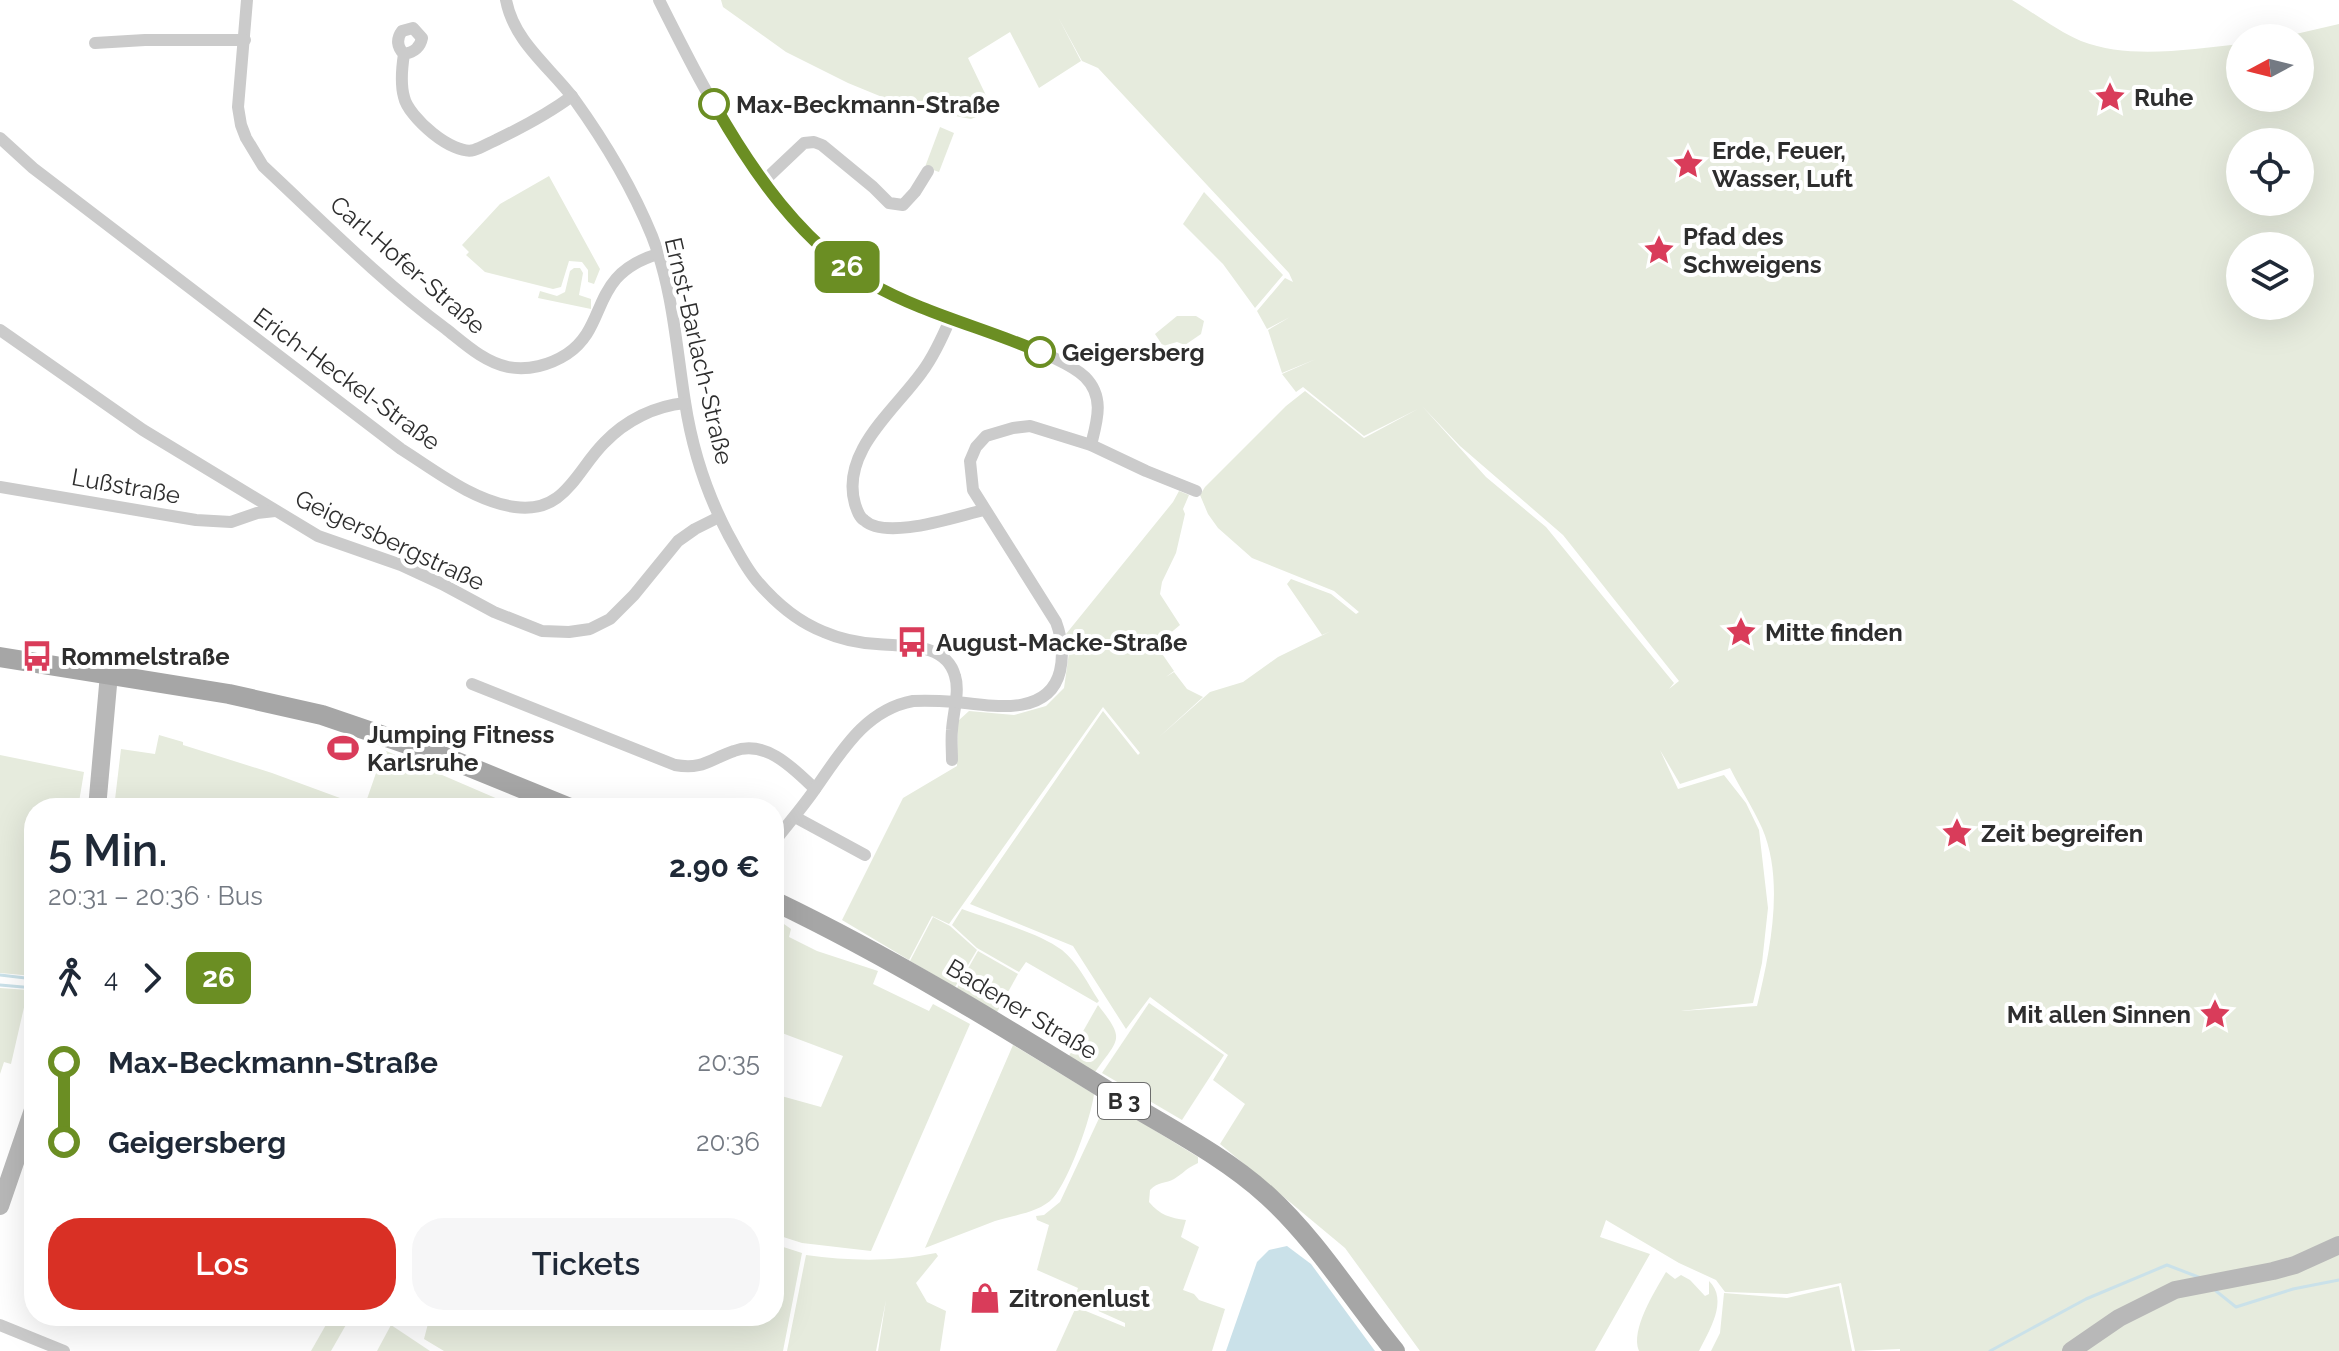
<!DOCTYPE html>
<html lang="de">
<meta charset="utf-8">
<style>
body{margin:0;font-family:Raleway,sans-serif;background:#f6f6f7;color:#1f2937;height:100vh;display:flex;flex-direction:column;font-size:30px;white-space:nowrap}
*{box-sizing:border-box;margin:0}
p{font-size:26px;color:#747a83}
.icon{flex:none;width:44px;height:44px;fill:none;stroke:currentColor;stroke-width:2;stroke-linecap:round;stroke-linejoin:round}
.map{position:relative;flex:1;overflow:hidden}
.sheet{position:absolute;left:24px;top:798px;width:760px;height:528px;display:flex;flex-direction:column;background:#fff;border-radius:32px;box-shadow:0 8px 32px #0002}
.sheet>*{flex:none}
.badge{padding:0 16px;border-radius:12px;font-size:28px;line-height:52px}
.needle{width:52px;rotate:263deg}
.fabs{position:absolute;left:2226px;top:24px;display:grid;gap:16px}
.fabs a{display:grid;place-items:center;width:88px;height:88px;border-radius:50%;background:#fff;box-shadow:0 8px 32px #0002;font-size:40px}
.map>.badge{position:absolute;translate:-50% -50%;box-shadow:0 0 0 4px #fff}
.legs{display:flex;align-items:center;gap:12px;height:88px;padding:0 24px;font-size:26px}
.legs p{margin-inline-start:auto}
.head{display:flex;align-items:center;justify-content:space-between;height:136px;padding:0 24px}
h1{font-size:44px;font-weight:600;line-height:60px}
.action{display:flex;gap:16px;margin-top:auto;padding:16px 24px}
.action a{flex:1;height:92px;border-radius:32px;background:#d93025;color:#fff;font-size:32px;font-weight:600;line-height:92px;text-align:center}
.action a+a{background:#f6f6f7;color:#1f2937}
ul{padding:0 24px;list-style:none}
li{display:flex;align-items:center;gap:28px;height:80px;font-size:30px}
li i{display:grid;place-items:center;width:12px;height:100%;margin:0 10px;background:currentColor}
li i::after{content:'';width:20px;height:20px;margin:-10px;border:6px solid;border-radius:50%;background:#fff}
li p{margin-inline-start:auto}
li:first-child i{background:linear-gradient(#0000 50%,currentColor 0)}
li:last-child i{background:linear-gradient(currentColor 50%,#0000 0)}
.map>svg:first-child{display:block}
</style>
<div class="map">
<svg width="2339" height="1351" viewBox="0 0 2339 1351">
<rect width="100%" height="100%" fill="#fff"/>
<g fill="#e6ebdd" fill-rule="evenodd">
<path d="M721,0H2012C2034,13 2059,32 2081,41C2130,60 2190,49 2240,44V98H2300V38H2279L2339,24V1351H1900V1349L1855,1351L1841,1283L1787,1294L1725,1292L1716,1280L1679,1263L1606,1220L1600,1237L1650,1254L1595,1351H1420L1345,1248L1220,1144L1245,1104L1213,1080L1228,1055L1150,997L1126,1029L1073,946L970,904L1103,711L1138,755L1140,753L1103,707L949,924L932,916L909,960L842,920L903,798L957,766L958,721L969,711L1014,715L1046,706L1064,688L1069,653L1066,634L1173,502L1179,491L1189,495L1183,509L1185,514L1176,553L1162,582L1160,594L1180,625L1156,645L1174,671L1166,677L1174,672L1187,689L1203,697L1158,738L1210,692L1243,682L1278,657L1331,631L1322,635L1287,584L1291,579L1331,594L1356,614L1359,612L1334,591L1252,558L1218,528L1208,514L1200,495L1205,487L1286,406L1305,391L1364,438L1418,409L1364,436L1303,387L1296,392L1282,374L1316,359L1282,373L1268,330L1290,317L1267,329L1257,311L1285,278L1293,282L1289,273L1098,68L1082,61L1058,17L1081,61L1039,88L1010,32L968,58L993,110L971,119L904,106L848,83L786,52L723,7ZM2240,142H2300V202H2240ZM2240,246H2300V306H2240ZM1422,406L1460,446L1563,535L1679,681L1669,689L1674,683L1546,527L1486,477ZM1660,750L1680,784L1730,768C1740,788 1753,808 1762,828C1785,881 1770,952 1757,1006L1681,1011L1753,1003L1762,963L1768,908L1759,830L1746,803L1724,775L1678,789Z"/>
<polygon points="940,127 954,133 939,172 925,167"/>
<polygon points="549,176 600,269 594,284 588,282 588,270 582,262 569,261 561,287 553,289 485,272 466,255 469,252 462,245 500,204"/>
<polygon points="1204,192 1283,275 1255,308 1223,264 1183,224"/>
<polygon points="574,268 580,268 583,273 579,295 591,299 591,309 538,298 540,291 557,296 565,292 570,271"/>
<polygon points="1177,316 1196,316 1204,321 1201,334 1185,345 1177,342 1163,346 1155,334"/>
<polygon points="159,735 183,742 183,745 272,773 359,805 358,808 114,808 121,749 155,754"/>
<polygon points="384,750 519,808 375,808 377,802 367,799"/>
<polygon points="0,755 84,772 78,808 34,808 34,976 0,973"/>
<path d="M962,909C991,920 1038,932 1062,950C1078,963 1088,984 1099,1001L1097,1003L1026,962L1019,972L977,948L952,925Z"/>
<polygon points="774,917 791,929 789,937 817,951 878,971 873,984 929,1011 933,1004 970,1024 871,1251 802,1243 774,1234 774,1094 821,1107 843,1056 774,1030"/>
<polygon points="933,917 950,926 977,950 955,987 910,961"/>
<polygon points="978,951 1018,974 997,1012 957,988"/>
<polygon points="0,988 28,990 11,1064 4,1062 0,1074"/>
<polygon points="1149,1003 1224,1055 1182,1120 1102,1073"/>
<path d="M1098,1005C1125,1040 1120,1037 1095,1072L1069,1056Z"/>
<path d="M1013,1045L1094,1094C1091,1118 1069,1180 1053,1198C1039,1213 1013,1215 995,1221C972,1230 948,1239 925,1248Z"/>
<path d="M1115,1106L1198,1157V1163C1185,1169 1184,1173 1174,1179C1166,1184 1158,1181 1150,1190L1149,1202C1160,1215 1170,1218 1186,1220L1181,1237L1199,1247L1183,1290L1194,1294L1199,1300L1225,1309L1212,1351H1056L1076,1307L1125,1327V1323L1074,1300L1078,1288L1037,1270L1049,1225L1037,1220L1036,1216L1044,1215L1060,1202L1101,1114L1109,1107Z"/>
<polygon points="774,1244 802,1253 783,1351 444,1351 424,1339 430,1316 774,1316"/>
<path d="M936,1253L938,1256L916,1283L927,1302L946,1311L940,1351H878L886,1300L876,1351H787L806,1255C850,1261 892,1262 936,1253Z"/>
<path d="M1666,1272L1675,1279L1681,1275L1690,1280L1705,1296L1709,1294V1281C1729,1300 1709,1331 1699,1351H1639C1630,1330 1655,1291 1666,1272Z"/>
<polygon points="1839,1286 1852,1351 1711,1351 1720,1333 1724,1293 1787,1298"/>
<polygon points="331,1316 351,1316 331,1351 311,1351"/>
<polygon points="391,1325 430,1351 377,1351"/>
</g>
<polygon fill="#cae1e9" points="1287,1246 1311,1264 1375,1351 1226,1351 1257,1262 1269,1250"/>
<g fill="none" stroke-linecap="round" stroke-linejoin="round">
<g stroke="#cae1e9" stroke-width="3">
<polyline points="0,975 34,979"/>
<polyline points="0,985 34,988"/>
<polyline points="2216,1291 2236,1307 2293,1289 2339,1280"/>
<polyline points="1990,1351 2086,1299 2167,1265 2201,1278"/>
</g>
<g stroke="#cbcbcb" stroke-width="12">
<path d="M247,0L238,107L241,125L246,138L263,166C323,222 380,280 446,329C465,344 484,362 508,367C528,371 550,365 567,354C610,325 588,275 658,254"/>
<path d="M506,0C514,42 550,67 574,99C605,142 632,187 652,236C673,290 676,345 685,402C692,448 707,494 728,534C737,550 745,567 757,581C774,601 798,622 824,632C840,639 860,643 877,644C904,647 946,642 955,676C960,691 953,713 952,730C951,740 952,750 952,760"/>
<path d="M659,0C714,110 782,246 900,297C949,319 1000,332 1048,355C1060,361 1075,367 1085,377C1105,397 1097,421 1091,445"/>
<polyline points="95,43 145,40 245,40"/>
<path d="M404,54C414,52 420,48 422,38L413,28L402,31C396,39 397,47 404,54C402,67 400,83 404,97C408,117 453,156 474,150C481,148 489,143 496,140C523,127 548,114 572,96"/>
<path d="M0,138L33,168L401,449C436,471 473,501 515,507C565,514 576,471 604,443C626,420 655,406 685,403"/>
<polyline points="764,181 804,143 814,142 822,145 873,187 889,203 903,205 915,192 928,171"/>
<path d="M951,317C943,336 934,356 922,372C895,410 840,452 855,504C857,510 859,517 864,520C886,541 957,516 984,510"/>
<polyline points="0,330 143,430 318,536 401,565 442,584 494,612 542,631 569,632 590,629 610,619 634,595 678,541 695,529 719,517"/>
<polyline points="0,487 196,520 231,522 257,513 275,511"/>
<path d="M472,684L675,765C703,770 710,759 734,751C766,739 794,769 815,789"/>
<polyline points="795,817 865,855"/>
<path d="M774,842C787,825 801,809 813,792C840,754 864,710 913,701C928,700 943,701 957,702C992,706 1049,717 1060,671C1064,653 1062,638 1056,622L973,490L970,461L976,447L986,436L1013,428L1030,426L1091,445L1146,471L1196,491"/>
<polyline points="0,1325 64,1351"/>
</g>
<g stroke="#b8b8b8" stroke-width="18">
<polyline points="97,808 109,674"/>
<polyline points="0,1206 34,1107"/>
<polyline points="2071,1351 2119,1318 2175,1290 2273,1271 2295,1265 2339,1245"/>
</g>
<g stroke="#a6a6a6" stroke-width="20">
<polyline points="0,657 229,694 322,715 445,757 570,808"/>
<path d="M774,901C891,957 1001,1025 1111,1093C1164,1126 1222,1154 1268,1196C1318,1242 1352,1299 1395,1351"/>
</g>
</g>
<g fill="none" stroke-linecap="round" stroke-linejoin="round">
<defs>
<path id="line-1" d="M714,104C752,171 802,244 870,283C922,313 985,328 1040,352"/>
</defs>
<use href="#line-1" stroke="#fff" stroke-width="18"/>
<use href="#line-1" stroke="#6b8e23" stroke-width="12"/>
</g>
<defs>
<symbol id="sight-bare" viewBox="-9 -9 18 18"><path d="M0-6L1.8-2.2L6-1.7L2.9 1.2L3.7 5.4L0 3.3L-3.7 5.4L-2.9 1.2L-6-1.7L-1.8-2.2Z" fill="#d93c5a" stroke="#fff" stroke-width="2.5" paint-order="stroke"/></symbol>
<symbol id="bus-bare" viewBox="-9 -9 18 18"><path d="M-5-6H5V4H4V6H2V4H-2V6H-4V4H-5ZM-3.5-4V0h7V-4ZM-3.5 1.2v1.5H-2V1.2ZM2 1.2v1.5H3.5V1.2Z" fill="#d93c5a" stroke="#fff" stroke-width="2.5" paint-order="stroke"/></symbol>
<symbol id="stadium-bare" viewBox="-9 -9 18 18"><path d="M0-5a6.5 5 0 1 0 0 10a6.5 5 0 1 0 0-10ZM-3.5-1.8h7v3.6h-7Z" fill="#d93c5a" stroke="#fff" stroke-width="2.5" paint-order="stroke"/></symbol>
<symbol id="shop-bare" viewBox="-9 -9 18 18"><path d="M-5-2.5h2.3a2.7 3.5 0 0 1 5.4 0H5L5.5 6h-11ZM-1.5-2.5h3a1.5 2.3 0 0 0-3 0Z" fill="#d93c5a" stroke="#fff" stroke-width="2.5" paint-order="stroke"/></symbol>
</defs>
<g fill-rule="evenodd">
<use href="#sight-bare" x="2088" y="75" width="44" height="44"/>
<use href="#sight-bare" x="1666" y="142" width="44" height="44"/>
<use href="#sight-bare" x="1637" y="228" width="44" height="44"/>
<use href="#sight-bare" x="1719" y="610" width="44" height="44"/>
<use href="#bus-bare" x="890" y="620" width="44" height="44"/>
<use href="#bus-bare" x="15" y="634" width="44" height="44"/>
<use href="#stadium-bare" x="321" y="726" width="44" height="44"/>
<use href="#sight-bare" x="1935" y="811" width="44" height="44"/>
<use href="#sight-bare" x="2193" y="992" width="44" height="44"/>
<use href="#shop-bare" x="963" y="1276" width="44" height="44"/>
</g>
<g fill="#fff" stroke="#6b8e23" stroke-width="4">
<circle cx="714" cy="104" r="14"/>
<circle cx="1040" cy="352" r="14"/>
</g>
<g text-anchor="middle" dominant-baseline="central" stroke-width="8" stroke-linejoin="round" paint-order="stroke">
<rect fill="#fff" stroke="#6d6d6d" stroke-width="2" x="1098" y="1083" width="52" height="36" rx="6"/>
<g font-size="22" font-weight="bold" fill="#2e2e2e">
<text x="1124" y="1101">B 3</text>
</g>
<g font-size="24" font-weight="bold" fill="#2e2e2e" stroke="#fff" text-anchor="start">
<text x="2134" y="97">Ruhe</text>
<text x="1712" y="150">Erde, Feuer,<tspan x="1712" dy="28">Wasser, Luft</tspan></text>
<text x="1683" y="236">Pfad des<tspan x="1683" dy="28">Schweigens</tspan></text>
<text x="1765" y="632">Mitte finden</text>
<text x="936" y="642">August-Macke-Straße</text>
<text x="61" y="656">Rommelstraße</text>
<text x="367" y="734">Jumping Fitness<tspan x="367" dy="28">Karlsruhe</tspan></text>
<text x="1981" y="833">Zeit begreifen</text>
<text x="2191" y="1014" text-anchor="end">Mit allen Sinnen</text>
<text x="1009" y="1298">Zitronenlust</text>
</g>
<g font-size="24" font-weight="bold" fill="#2e2e2e" stroke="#fff" text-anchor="start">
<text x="736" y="104">Max-Beckmann-Straße</text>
<text x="1062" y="352">Geigersberg</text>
</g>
<g font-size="24" fill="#2e2e2e" stroke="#fff">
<text transform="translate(408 265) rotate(41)">Carl-Hofer-Straße</text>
<text transform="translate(699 351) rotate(77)">Ernst-Barlach-Straße</text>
<text transform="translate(347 379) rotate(36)">Erich-Heckel-Straße</text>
<text transform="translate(126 486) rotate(10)">Lußstraße</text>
<text transform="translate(390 540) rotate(25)">Geigersbergstraße</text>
<text transform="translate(1022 1009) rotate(31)">Badener Straße</text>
</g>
</g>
</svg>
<div class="fabs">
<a><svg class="needle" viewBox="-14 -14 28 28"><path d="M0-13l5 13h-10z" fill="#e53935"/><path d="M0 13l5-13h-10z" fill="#747a83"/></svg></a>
<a><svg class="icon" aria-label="locate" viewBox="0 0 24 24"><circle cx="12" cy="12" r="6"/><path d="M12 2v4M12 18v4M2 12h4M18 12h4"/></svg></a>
<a><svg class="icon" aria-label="layers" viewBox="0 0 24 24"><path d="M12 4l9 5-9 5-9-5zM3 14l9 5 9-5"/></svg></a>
</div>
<b class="badge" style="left:847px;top:267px;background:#6b8e23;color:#fff">26</b>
<section class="sheet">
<div class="head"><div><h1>5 Min.</h1><p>20:31 – 20:36 · Bus</p></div><b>2.90 €</b></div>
<div class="legs"><svg class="icon" aria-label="walk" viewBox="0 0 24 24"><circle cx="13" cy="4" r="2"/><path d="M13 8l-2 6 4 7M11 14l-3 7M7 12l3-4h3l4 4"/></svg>4<svg class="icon" aria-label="forward" viewBox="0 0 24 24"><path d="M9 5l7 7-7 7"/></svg><b class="badge" style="background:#6b8e23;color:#fff">26</b></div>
<ul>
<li><i style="color:#6b8e23"></i><b>Max-Beckmann-Straße</b><p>20:35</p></li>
<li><i style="color:#6b8e23"></i><b>Geigersberg</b><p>20:36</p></li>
</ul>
<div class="action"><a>Los</a><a>Tickets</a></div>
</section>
</div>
